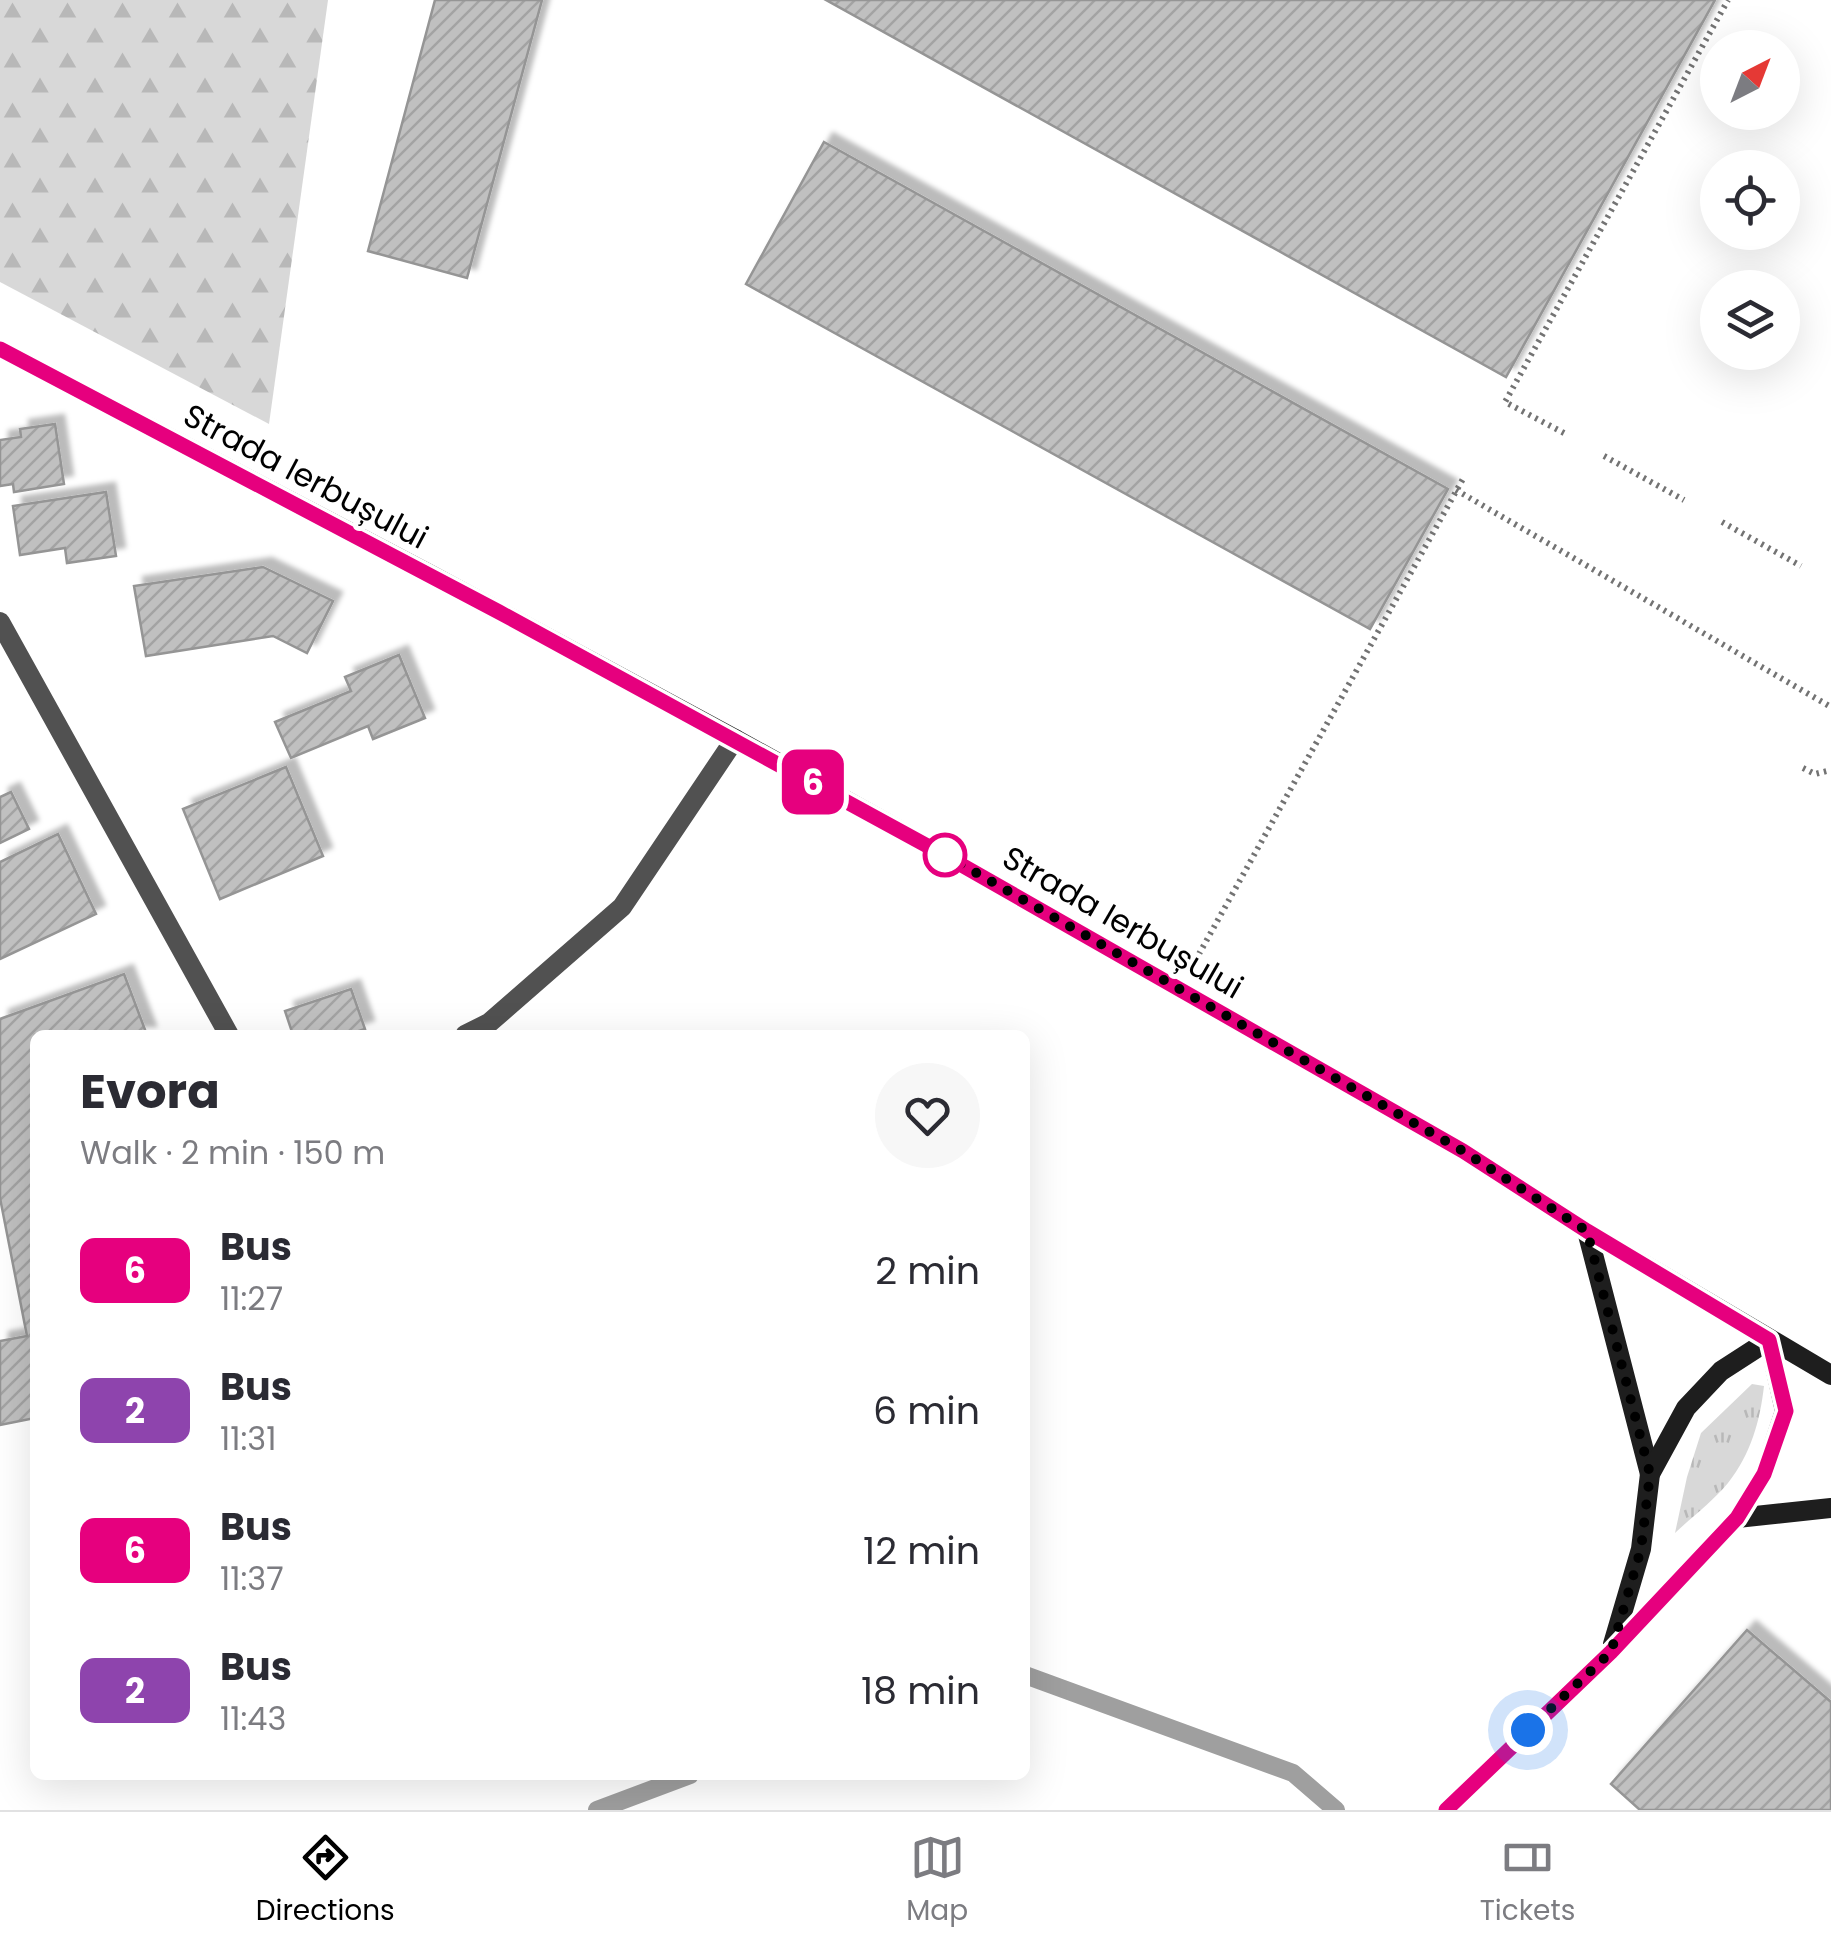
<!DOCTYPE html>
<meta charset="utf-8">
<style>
body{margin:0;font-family:Poppins,sans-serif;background:#f7f7f7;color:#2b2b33;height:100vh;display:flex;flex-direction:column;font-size:38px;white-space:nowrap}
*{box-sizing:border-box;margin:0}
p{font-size:32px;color:#7c7c81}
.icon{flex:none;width:55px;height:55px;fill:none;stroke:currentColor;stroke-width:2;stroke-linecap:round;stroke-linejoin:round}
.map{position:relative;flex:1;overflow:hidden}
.drawer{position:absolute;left:30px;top:1030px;width:1000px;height:750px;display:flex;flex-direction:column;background:#fff;border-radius:15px;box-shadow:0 10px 40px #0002}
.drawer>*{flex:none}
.badge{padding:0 20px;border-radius:15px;font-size:35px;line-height:65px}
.needle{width:65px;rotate:42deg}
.controls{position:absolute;left:1700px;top:30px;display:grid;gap:20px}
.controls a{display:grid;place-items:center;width:100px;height:100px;border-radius:50%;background:#fff;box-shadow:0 10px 40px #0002;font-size:50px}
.you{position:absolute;width:50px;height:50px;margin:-25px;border:8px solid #fff;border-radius:50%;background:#1a73e8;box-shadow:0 0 0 15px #1a73e833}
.map>.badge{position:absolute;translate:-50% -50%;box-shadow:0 0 0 5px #fff}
.round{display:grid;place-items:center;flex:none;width:105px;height:105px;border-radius:52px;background:#f7f7f7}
.overview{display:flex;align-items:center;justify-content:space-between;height:170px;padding:0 50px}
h1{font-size:48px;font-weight:700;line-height:75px}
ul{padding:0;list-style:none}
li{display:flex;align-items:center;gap:30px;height:140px;padding:0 50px}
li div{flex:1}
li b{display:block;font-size:38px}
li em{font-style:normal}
li .badge{min-width:110px;font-weight:700;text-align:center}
.menu{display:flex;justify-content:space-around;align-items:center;height:140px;border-top:2px solid #e1e1e2;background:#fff;font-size:28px;color:#7c7c81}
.menu a{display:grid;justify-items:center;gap:5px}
.menu .on{color:#000}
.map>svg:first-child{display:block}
</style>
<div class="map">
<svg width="1831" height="1810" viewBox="0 0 1831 1810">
<defs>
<pattern id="grass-tufts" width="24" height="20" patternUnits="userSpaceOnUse" patternTransform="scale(2.5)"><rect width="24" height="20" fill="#d8d8d8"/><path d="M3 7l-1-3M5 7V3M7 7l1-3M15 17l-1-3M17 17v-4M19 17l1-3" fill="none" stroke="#b8b8b8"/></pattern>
<pattern id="forest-firs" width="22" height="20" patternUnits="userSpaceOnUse" patternTransform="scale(2.5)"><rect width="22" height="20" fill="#d8d8d8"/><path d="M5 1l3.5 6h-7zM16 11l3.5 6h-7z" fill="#b8b8b8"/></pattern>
<pattern id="building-hatch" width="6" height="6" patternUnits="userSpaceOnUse" patternTransform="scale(2.5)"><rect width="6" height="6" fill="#c0c0c0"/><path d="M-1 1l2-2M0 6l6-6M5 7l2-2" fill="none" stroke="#a3a3a3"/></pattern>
<filter id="shadow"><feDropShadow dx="9" dy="-9" stdDeviation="2.5" flood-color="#0004"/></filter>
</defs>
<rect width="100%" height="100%" fill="#fff"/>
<path fill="url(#grass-tufts)" d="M1752,1384L1764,1386C1760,1421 1751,1454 1728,1483C1713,1501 1692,1517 1675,1533L1687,1477L1701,1433Z"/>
<polygon fill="url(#forest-firs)" points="0,0 328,0 269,424 0,282"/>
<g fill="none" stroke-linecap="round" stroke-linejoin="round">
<g stroke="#9f9f9f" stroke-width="18">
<polyline points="1025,1675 1293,1773 1336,1810"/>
<polyline points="597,1810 690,1775"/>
</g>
</g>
<g fill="url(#building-hatch)" stroke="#959595" stroke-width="2.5" filter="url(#shadow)">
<polygon points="435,0 542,0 467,278 368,251"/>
<polygon points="826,0 1715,0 1506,377"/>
<polygon points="824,142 1448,489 1370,629 746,284"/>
<polygon points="55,424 64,484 14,492 13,484 0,486 0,440 21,437 20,429"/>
<polygon points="106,492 116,556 67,563 65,548 20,555 13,506"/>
<polygon points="263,567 333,601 307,653 273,636 146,656 134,586"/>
<polygon points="399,655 425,718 373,739 368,726 291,758 275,722 351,691 345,677"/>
<polygon points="286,767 323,856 220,899 183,809"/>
<polygon points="11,792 29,829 0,843 0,797"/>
<polygon points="58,834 96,914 0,959 0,862"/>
<polygon points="124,974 147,1035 35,1035 35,1418 0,1425 0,1341 27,1336 0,1198 0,1019"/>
<polygon points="351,989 365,1029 347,1035 293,1035 285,1011"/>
<polygon points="1747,1630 1831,1702 1831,1810 1640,1810 1611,1784"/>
</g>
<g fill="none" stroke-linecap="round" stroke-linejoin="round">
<g stroke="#737373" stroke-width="6" stroke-dasharray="2.5 5" stroke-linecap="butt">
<polyline points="1564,433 1505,402 1728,0"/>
<polyline points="1604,456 1684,500"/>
<polyline points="1456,490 1831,707"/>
<polyline points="1722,522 1801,566"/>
<polyline points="1803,768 1815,774 1831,770"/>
<polyline points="1199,954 1464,477"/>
</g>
<g stroke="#515151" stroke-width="20">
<polyline points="0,622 229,1035"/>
<polyline points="465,1035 489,1023 622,907 735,739"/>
</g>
<g stroke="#1e1e1e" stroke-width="20">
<polyline points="0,349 431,575 735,739 944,855 1463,1151 1587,1231 1831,1375"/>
<polyline points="1587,1231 1650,1474"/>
<polyline points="1737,1518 1831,1508"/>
<polyline points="1613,1644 1641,1549 1650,1474 1686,1408 1721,1371 1769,1340"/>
<polyline points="1446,1810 1611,1652 1737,1518 1764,1474 1785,1411 1769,1340"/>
</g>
</g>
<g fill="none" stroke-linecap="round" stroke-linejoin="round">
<defs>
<polyline id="line" points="0,349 499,612 944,855 1463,1151 1587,1231 1769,1340 1786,1411 1764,1474 1737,1518 1611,1652 1446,1810"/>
</defs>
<use href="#line" stroke="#fff" stroke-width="22"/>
<use href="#line" stroke="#e6007e" stroke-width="15"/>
<polyline stroke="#000" stroke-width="10" stroke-dasharray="0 18" points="945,855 1463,1151 1587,1231 1650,1474 1641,1549 1611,1652 1528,1730"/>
</g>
<circle fill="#fff" stroke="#e6007e" stroke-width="5" cx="945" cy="855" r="20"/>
<g text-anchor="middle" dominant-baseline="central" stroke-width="10" stroke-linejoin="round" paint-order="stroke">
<g font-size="32" fill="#000" stroke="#fff">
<text transform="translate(306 476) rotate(28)">Strada Ierbușului</text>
<text transform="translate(1123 922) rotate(30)">Strada Ierbușului</text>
</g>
</g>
</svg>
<div class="controls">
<a><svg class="needle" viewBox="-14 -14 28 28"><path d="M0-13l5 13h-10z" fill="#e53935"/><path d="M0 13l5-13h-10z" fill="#7c7c81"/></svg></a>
<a><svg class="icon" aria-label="locate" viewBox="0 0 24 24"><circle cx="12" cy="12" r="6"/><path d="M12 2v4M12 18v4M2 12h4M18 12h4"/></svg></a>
<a><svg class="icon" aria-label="layers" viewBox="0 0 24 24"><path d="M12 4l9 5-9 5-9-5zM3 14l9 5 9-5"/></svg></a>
</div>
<div class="you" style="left:1528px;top:1730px"></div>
<b class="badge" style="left:813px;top:782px;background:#e6007e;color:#fff">6</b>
<section class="drawer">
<div class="overview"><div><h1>Evora</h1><p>Walk · 2 min · 150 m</p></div><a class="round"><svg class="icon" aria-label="heart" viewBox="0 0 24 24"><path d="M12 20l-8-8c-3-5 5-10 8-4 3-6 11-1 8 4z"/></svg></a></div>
<ul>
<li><span class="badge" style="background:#e6007e;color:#fff">6</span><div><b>Bus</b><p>11:27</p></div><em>2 min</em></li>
<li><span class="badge" style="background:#8e44ad;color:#fff">2</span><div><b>Bus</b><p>11:31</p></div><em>6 min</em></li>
<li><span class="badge" style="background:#e6007e;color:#fff">6</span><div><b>Bus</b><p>11:37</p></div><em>12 min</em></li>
<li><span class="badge" style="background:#8e44ad;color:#fff">2</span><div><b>Bus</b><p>11:43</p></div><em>18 min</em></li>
</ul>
</section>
</div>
<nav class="menu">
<a class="on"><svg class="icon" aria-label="directions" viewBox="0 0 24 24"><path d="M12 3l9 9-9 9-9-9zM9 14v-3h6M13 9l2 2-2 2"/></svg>Directions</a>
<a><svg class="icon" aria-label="map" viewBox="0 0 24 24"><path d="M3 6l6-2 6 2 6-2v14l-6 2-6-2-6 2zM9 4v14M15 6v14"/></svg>Map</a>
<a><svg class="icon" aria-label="tickets" viewBox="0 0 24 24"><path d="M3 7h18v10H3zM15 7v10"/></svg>Tickets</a>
</nav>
